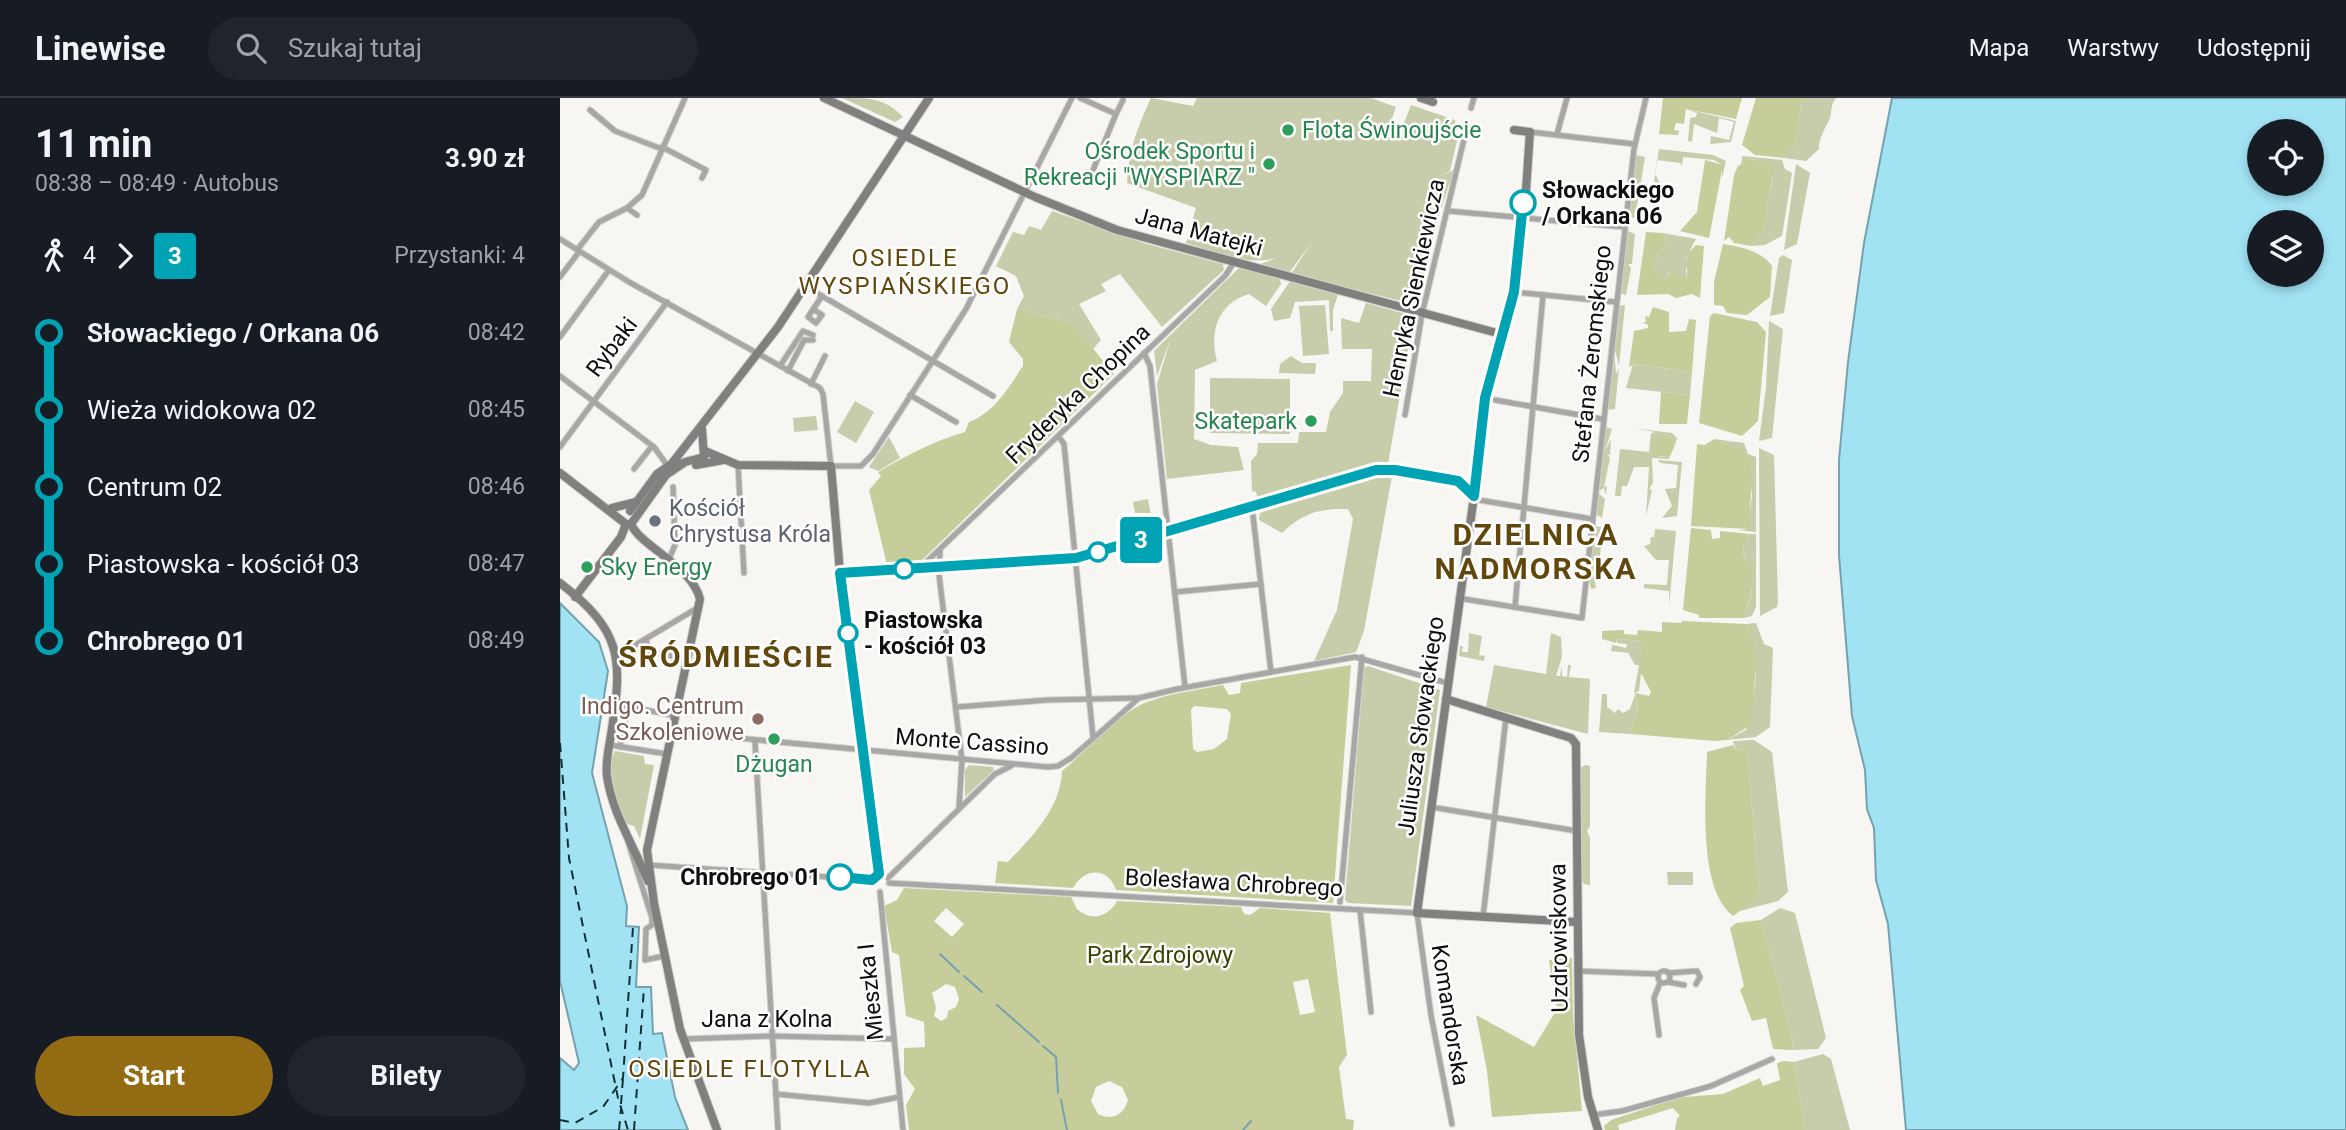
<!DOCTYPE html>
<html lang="pl">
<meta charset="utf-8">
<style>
body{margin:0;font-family:Roboto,sans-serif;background:#20242c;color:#f1f3f6;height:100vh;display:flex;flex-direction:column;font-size:26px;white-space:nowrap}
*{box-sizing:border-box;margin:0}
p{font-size:23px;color:#9ea1a6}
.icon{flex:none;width:38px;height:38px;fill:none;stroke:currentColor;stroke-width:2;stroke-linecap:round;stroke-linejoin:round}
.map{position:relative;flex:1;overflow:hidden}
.side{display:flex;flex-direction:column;background:#171b24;width:560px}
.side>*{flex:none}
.badge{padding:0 14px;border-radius:5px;font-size:24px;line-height:46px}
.controls{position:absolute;left:1687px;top:21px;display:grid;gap:14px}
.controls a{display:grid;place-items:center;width:77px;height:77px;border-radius:50%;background:#171b24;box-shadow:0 4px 10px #0003;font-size:35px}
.map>.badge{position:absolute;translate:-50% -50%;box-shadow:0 0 0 4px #fff}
.legs{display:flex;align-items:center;gap:10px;height:77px;padding:0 35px;font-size:23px}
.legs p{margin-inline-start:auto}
.summary{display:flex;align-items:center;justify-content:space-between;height:119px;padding:0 35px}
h1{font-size:38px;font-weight:700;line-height:52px}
.button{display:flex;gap:14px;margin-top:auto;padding:14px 35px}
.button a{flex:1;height:80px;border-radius:42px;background:#926b13;color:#fff;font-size:28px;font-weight:700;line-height:80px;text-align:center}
.button a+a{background:#20242c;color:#f1f3f6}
ul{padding:0 35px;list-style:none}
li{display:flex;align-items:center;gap:24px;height:77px;font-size:26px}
li i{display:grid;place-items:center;width:10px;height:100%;margin:0 9px;background:currentColor}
li i::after{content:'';width:18px;height:18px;margin:-9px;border:5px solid;border-radius:50%;background:#171b24}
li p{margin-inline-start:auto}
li:first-child i{background:linear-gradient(#0000 50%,currentColor 0)}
li:last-child i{background:linear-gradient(currentColor 50%,#0000 0)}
header{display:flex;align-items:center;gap:42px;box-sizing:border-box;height:98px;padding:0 35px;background:#171b24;border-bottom:2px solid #363941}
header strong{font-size:33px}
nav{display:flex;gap:38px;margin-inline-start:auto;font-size:24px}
.search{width:490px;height:63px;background:#20242c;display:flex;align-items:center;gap:18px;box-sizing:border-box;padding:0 24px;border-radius:38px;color:#9ea1a6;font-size:26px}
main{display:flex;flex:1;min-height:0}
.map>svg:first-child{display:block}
</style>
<header>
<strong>Linewise</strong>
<div class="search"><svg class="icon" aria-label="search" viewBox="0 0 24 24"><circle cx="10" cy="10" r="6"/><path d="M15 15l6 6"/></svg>Szukaj tutaj</div>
<nav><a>Mapa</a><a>Warstwy</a><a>Udostępnij</a></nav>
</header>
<main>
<section class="side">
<div class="summary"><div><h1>11 min</h1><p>08:38 – 08:49 · Autobus</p></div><b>3.90 zł</b></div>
<div class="legs"><svg class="icon" aria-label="walk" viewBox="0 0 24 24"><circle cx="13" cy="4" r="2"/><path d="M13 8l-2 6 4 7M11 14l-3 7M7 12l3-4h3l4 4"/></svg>4<svg class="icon" aria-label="forward" viewBox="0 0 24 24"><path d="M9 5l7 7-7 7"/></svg><b class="badge" style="background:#00a3b4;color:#fff">3</b><p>Przystanki: 4</p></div>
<ul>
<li><i style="color:#00a3b4"></i><b>Słowackiego / Orkana 06</b><p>08:42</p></li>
<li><i style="color:#00a3b4"></i><span>Wieża widokowa 02</span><p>08:45</p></li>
<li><i style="color:#00a3b4"></i><span>Centrum 02</span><p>08:46</p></li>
<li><i style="color:#00a3b4"></i><span>Piastowska - kościół 03</span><p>08:47</p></li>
<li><i style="color:#00a3b4"></i><b>Chrobrego 01</b><p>08:49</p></li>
</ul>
<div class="button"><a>Start</a><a>Bilety</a></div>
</section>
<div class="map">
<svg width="1786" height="1032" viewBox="0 0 1786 1032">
<rect width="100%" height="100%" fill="#f8f6f3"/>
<g fill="#c7ccaa">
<path d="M282,0C310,0 325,0 343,19L335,24Z"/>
<path d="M591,0L633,8L637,0H811L836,9L827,36L838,41L851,7L895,22L898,39L890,73L876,80L894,72L881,111L863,109L880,112L857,207L731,176L752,144L729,175L698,167L730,155C694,172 662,156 626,145L636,110L567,85C568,53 578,28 591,0Z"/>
<path d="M1242,0H1276C1270,8 1272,13 1270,20C1266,30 1259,38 1259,51L1246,63L1224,60L1228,50L1235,48Z"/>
<polygon points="1126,11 1176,23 1171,44 1150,46 1151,38 1169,42 1174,24 1159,20 1157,35 1134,26 1132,44 1128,43 1130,20 1136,19 1137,15"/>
<polygon points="1099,51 1153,57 1166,63 1162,80 1162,67 1154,62 1123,59 1122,68 1120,65 1097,62 1095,76 1100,85 1094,84"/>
<polygon points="1076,57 1085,59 1075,120 1068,119"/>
<path d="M1182,58L1222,62L1225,71L1232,75L1222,138L1205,147L1191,148C1207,130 1205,124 1208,102C1210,87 1217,79 1210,64L1190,61L1181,69Z"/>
<polygon points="1236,66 1250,75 1237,146 1224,152"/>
<polygon points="492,113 587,146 663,166 664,172 602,229 560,176 541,186 546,193 519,206 541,242 533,251 512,225 457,211 464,198 456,178 436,168 453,134 464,137 469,128 481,132"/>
<polygon points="1067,133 1075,136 1072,166 1068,166 1071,170 1066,197 1059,195"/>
<polygon points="1103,135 1136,141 1126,160 1129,165 1126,171 1127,182 1110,175 1103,182 1094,170 1097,157 1107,147"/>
<polygon points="1223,157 1232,162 1224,215 1210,218 1219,160"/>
<path d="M680,169L719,176L721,186L706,208L689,196C658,205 649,234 657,263L635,272L634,341L651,347L678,349L684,372L607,381L597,286L611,240L597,278L594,253Z"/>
<polygon points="733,179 779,193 773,212 773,233 770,233 769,202 735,204 730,220 714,223 711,211"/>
<polygon points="806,205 845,216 853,222 828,366 809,367 698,401 696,394 692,393 691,363 697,356 698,345 738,345 739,334 766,334 770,314 783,295 783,283 811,283 812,251 782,251 781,220 799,225"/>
<polygon points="765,207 769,256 743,258 739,208"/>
<polygon points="1065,207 1059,268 1054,249 1056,276 1059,270 1055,311 1045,312 1058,208"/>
<polygon points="1209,223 1223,231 1212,340 1199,343 1206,289"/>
<polygon points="731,258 742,265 756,265 755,276 719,275 720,266"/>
<polygon points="1073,266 1132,274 1130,297 1066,290"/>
<polygon points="650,280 730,281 730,336 650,335"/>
<polygon points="295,303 314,314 296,345 277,334"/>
<polygon points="256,318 258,332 234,334 233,320"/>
<polygon points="1044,328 1052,331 1045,353 1051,341 1050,357 1047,356 1050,360 1044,389 1047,388 1046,397 1044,390 1037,394 1045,401 1042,420 1035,416"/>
<polygon points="1074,330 1112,335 1117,340 1115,347 1113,339 1102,336 1098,359 1110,358 1109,361 1092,360 1093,385 1089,391 1092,392 1086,418 1089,369 1074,369 1067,388 1062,388 1061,398 1055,398 1060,351 1089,354 1091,335 1095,334"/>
<polygon points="329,339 340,360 318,373 309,369"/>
<polygon points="1154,341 1184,345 1188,356 1196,359 1196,434 1178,432 1188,431 1192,397 1188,359"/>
<polygon points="1199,350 1214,357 1218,504 1217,509 1200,518"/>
<polygon points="1098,362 1122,364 1117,418 1102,420 1112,408 1105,391 1116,390 1118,367 1100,365"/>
<path d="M832,378L804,533L796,554L754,563L777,512L793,421L788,411C759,410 743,415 722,435L699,422L700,415L807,379Z"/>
<polygon points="588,401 593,430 578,433 573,404"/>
<path d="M1033,427L1043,430C1041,451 1039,461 1038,480L1035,472L1033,473L1036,490L1031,491L1028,478Z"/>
<polygon points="1095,431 1116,433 1109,508 1109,493 1084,490 1084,486 1107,487 1109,462 1096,462 1084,448 1090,446 1091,439 1094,439"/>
<path d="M1190,436H1196V509L1192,518L1184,520C1188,509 1195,488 1191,477C1186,465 1183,458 1183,444Z"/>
<path d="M1196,525L1204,546L1213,550L1210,629L1196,639L1167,642L1186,632C1197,586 1201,571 1186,526Z"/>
<polygon points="909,535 922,538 919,557 925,558 924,563 899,558 900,548 903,548 902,554 908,554"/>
<polygon points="991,535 1001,539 1002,559 996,578 1000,578 1002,567 1002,578 1007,579 1008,567 1011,567 1009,579 1030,581 1028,636 926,609 934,567 986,576"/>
<polygon points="1057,541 1080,543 1082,567 1079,593 1074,595 1079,567 1075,567 1068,555 1051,553 1052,547 1044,545 1066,550 1067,546 1057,545"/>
<polygon points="808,568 880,592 851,808 788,805 785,802 804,570"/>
<polygon points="1042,596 1047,596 1047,609 1055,615 1058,611 1063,615 1070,611 1075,597 1078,614 1070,636 1039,634"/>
<polygon points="1194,642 1212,654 1228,794 1218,803 1180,813 1199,793 1187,651 1176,652 1173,643"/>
<path d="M55,653L84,658L85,666L94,667L80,741L74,728L67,726C58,705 43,674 55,653Z"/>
<polygon points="409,667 433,669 434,672 405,699 405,672"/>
<polygon points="1025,667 1030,668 1030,728 1027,733 1030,740 1030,787 1024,786 1019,777 1020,670"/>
<polygon points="1107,774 1133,774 1133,787 1108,787"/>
<polygon points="1220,810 1235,815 1266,940 1258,951 1232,952 1233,943 1201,822"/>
<polygon points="1263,956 1271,961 1290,1032 1245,1032 1234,964"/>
</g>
<g fill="#c6cd9a" fill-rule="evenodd">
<polygon points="1103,0 1182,0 1176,21 1126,11 1124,26 1116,25 1114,32 1119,33 1118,37 1099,36"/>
<polygon points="1196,0 1242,0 1235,48 1228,50 1224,60 1195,57 1182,47"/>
<path d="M1190,61L1213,64C1215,78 1210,88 1208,103C1205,124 1207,130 1191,148L1174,145L1169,139L1164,143L1174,77L1178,68Z"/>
<polygon points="1145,62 1163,67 1149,140 1120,133 1137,114"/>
<polygon points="1086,134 1103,135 1107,147 1097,157 1094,170 1104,181 1112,174 1127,181 1127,156 1136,147 1144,148 1140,200 1132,196 1116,200 1108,196 1077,197"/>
<path d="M1163,146C1181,149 1200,152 1212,168L1210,199L1187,217L1167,215L1163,208L1154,207V184Z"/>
<polygon points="1093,209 1109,214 1109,234 1126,233 1129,221 1136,222 1132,274 1074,266 1069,269 1074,233 1088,230 1088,227 1082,224 1086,224 1085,218 1089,219"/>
<path d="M457,211L512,225L554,276L359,465L327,467L309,392L321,378L318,374C346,358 373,343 405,334L409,324C435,314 448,290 463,268V261L449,244Z"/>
<polygon points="1154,215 1197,224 1206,234 1198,323 1182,338 1139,325 1150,218"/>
<polygon points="1101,294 1130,297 1127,326 1099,326"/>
<polygon points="1102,336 1113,339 1115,347 1110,358 1092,359 1094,341"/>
<polygon points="1154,341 1175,351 1181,350 1189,361 1192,377 1189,431 1131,428 1137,346 1145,347"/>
<path d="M1131,430L1151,432L1152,441L1160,440V433L1190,436L1183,445C1183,464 1187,462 1192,476C1195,484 1187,512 1184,520H1139V517L1123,512Z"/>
<polygon points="1122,523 1186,526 1197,558 1191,627 1167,642 1155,643 1070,636 1078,614 1075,595 1089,598 1091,594 1081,575 1080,543 1057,541 1056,545 1042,541 1042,533 1064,532 1064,536 1077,537 1078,532 1102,534 1102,524 1121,525"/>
<path d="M791,567L773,805L556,792C548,768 524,770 513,790L435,785L438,763L448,764C473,737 500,712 502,673C527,653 558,615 587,604C611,595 638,592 663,587L669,597L680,595L681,585ZM634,608L667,611L671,616L667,641L654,651L637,654L633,651L631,612Z"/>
<path d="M1173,647L1176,652L1187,651L1199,793L1190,806L1173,818C1137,791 1146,696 1147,654Z"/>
<path d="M344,790L511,799L517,811C532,824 548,819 557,803L681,809L684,816L690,817L700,810L770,815L787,957L779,969L786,1021L794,1022L793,1032H349L346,1007L355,991L344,976V950L365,949L364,924L346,918L339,857L332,854L324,808L337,802ZM386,810L404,826L392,839L374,823ZM748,881L755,914L740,917L733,884ZM386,886L395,889L399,901L396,909L388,913L387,920L381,923L374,918L376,910L372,895ZM549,983L562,989L568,1002C564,1017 552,1023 538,1016L531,1003L536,989Z"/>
<polygon points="1201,822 1233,943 1232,952 1213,951 1206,920 1192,923 1180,892 1184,888 1170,830 1176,825"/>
<polygon points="1012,860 1013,916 1022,1013 932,1019 927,973 916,917 974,949 997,911 989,862"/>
<polygon points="1224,963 1234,964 1245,1032 1115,1032 1117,1020 1120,1018 1113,1010 1058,1027 1059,1032 1045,1032 1044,1028 1051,1022 1102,1005 1124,999 1163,996 1200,980 1203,988 1220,982 1217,965"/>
</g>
<g fill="#a1e2f3" stroke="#75a2ae" stroke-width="2" fill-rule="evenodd">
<path d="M1332,0H1786V1032H1346L1328,826L1316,782L1314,730L1307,711L1305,672L1292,618L1279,457V362L1288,264L1304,145ZM1699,33H1752V86H1699ZM1699,124H1752V177H1699Z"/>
<polygon points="0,505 39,544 48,573 32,675 67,808 66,828 79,829 76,889 91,889 93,936 102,935 115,999 128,1032 0,1032 0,960 14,972 19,965 0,883"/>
</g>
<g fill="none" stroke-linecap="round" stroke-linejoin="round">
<g stroke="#75a2ae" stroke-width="2">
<polyline points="380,856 399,874"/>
<polyline points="404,878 422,894"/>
<polyline points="437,907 479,944"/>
<polyline points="483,948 496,959 498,995"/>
<polyline points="501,1002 507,1032"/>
<polyline points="683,1032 691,1023"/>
</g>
<g stroke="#103037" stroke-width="2" stroke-dasharray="9 7" stroke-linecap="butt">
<polyline points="0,645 9,760 58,1000 68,1032"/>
<polyline points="61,1006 63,980"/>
<polyline points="0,1022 15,1025 43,1009 63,980 73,829"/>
<polyline points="59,1032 61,1011"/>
<polyline points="74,1032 84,889"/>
</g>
<defs>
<g id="street">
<polyline points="520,0 556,16 533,72"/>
<polyline points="911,10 914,0"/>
<polyline points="30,12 55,33 102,51"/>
<polyline points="556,16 563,2"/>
<polyline points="970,34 1074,46"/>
<polyline points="997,36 1007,0"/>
<polyline points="102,49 146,72 142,80"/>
<polyline points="888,113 1064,129"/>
<polyline points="77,117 67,110 82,97 125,0"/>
<polyline points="0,141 69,184 260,290 263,296 271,368 301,368 313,356 406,211 512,0"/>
<polyline points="17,152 39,124 67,110"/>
<polyline points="0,179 19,154"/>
<polyline points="245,188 433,298"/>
<polyline points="954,194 1055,204"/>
<polyline points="253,211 262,217 256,225 248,219 262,198"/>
<polyline points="0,239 49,172"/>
<polyline points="584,255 590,268 625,589"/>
<polyline points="220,268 243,233 253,237"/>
<polyline points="228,273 244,242 253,242"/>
<polyline points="0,278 94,349 107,367"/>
<polyline points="251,286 265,258"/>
<polyline points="350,297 396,324"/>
<polyline points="935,302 1042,321"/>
<polyline points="845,317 862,216 907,29"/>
<polyline points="499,339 504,346 533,639"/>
<polyline points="0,349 107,204"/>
<polyline points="178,367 184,475"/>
<polyline points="74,371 92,348"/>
<polyline points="855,376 903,384 919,402 1032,421"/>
<polyline points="914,398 925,300 941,234"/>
<polyline points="692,409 711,574"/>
<polyline points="380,453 379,477 402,662 399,710"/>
<polyline points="109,461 115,447 113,389"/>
<polyline points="379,469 516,460 823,371"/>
<polyline points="360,470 665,178 675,163"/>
<polyline points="280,475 319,776"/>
<polyline points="615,494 701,486"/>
<polyline points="898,500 1022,520 1074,51 1086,0"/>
<polyline points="955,509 983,197"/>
<polyline points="86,541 89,554 128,561"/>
<polyline points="57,558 139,509"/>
<polyline points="56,606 116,618"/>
<polyline points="396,609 487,602 579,600"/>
<polyline points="112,634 488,669 498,668 511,660 579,600 617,591 795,559 887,585"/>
<polyline points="195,644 218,1032"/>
<polyline points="50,647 107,656"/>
<polyline points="60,649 68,608"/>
<polyline points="871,709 1017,733"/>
<polyline points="68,744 92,820 92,827 86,831 85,862 104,858"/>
<polyline points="89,767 312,782"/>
<polyline points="328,780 435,676 451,668"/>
<polyline points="329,785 857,815 871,917 892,1026"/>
<polyline points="320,794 343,1032"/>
<polyline points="780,804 802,559"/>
<polyline points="800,812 811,914"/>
<polyline points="923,819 946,620"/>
<circle cx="1104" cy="879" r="6"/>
<polyline points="1017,873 1098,876"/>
<polyline points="1108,875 1137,873 1140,879 1136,886"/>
<polyline points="1108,884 1124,887"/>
<polyline points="1099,937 1094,900 1100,885"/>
<polyline points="124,941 211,938 333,941"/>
<polyline points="216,996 309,1005 339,999"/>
<polyline points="1033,1017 1062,1013 1151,988 1212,961"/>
</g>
<g id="secondary">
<path d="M264,0L475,99L557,132L937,235L943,232C964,170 965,99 970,34L954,32"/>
<polyline points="861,0 873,4"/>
<polyline points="145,353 178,367 271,368 280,475 379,469"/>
<polyline points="113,364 218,229 369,0"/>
<polyline points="136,367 163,362"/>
<polyline points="0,375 66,426"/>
<polyline points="914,398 857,815 1017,824"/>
<polyline points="52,410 76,404"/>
<polyline points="70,413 97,376 117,362"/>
<path d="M71,426C80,448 132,468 140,501L87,752L94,805L120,931L157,1032"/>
<polyline points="71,426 106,377 125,364 144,359 142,331"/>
<path d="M0,485C61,532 63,559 52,630C50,646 45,662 47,678C52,715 74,748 88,783"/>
<polyline points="15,499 61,439 66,426"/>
<polyline points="886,601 1011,640 1016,646 1019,937 1028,999 1038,1032"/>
</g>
</defs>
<use href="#street" stroke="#d3d1ce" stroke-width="7"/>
<use href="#secondary" stroke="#d3d1ce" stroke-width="10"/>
<use href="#street" stroke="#a8a7a6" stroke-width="5"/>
<use href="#secondary" stroke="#82807f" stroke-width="8"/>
</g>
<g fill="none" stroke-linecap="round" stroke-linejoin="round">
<defs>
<polyline id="line-1" points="280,779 312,782 319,776 280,475 516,460 816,372 835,372 898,383 914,398 925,300 954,194 963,105"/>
</defs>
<use href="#line-1" stroke="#fff" stroke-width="16"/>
<use href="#line-1" stroke="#00a3b4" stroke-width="10"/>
</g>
<g fill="#2e9e5b" stroke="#fff" stroke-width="2.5">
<circle cx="728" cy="32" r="7"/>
<circle cx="709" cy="66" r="7"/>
<circle cx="751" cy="323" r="7"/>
<circle cx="27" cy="469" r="7"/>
<circle cx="214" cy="641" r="7"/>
</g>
<g fill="#fff" stroke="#00a3b4" stroke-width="3.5">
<circle cx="963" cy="105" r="12"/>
<circle cx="538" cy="454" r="9"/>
<circle cx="344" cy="471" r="9"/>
<circle cx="288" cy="535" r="9"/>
<circle cx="280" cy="779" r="12"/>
</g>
<circle fill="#6b7280" stroke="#fff" stroke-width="2.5" cx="95" cy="423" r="7"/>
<circle fill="#8d6e63" stroke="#fff" stroke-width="2.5" cx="198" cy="621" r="7"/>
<g text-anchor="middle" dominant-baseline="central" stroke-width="5" stroke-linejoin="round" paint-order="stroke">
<g font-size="23" fill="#27864d" stroke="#fff" text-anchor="start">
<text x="742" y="32">Flota Świnoujście</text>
<text x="695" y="53" text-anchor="end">Ośrodek Sportu i<tspan x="695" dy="26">Rekreacji "WYSPIARZ "</tspan></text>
<text x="737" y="323" text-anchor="end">Skatepark</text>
<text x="41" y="469">Sky Energy</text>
<text x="214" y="666" text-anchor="middle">Dżugan</text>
</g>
<g font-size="23" font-weight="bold" fill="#0f0e0e" stroke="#fff" text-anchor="start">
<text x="982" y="92">Słowackiego<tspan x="982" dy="26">/ Orkana 06</tspan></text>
<text x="304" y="522">Piastowska<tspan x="304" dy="26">- kościół 03</tspan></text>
<text x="261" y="779" text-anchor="end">Chrobrego 01</text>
</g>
<g font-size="23" fill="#0f0e0e" stroke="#fff">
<text transform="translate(639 134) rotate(15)">Jana Matejki</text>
<text transform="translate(854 190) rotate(-78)">Henryka Sienkiewicza</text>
<text transform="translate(52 249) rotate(-53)">Rybaki</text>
<text transform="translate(1032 256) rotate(-84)">Stefana Żeromskiego</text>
<text transform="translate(518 296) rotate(-44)">Fryderyka Chopina</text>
<text transform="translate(861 628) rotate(-82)">Juliusza Słowackiego</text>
<text transform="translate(412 644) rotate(4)">Monte Cassino</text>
<text transform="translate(674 785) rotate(3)">Bolesława Chrobrego</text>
<text transform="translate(999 840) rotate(-91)">Uzdrowiskowa</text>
<text transform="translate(311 894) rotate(-96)">Mieszka I</text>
<text transform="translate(890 917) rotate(81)">Komandorska</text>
<text x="207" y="921">Jana z Kolna</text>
</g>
<g font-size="23" fill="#5b616d" stroke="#fff" text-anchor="start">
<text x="109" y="410">Kościół<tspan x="109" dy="26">Chrystusa Króla</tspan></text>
</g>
<g font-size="23" fill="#785e54" stroke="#fff" text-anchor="end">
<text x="184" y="608">Indigo. Centrum<tspan x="184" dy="26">Szkoleniowe</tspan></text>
</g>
<g font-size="23" fill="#3c4002" stroke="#fff">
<text x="600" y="857">Park Zdrojowy</text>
</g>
<g font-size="24" letter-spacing="2" fill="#62470c" stroke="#fff">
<text x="345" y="160">OSIEDLE<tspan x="345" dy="28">WYSPIAŃSKIEGO</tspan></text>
<text x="190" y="971">OSIEDLE FLOTYLLA</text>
</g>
<g font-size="30" font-weight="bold" letter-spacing="2" fill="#62470c" stroke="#fff">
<text x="976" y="436">DZIELNICA<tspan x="976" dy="34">NADMORSKA</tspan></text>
<text x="166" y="558">ŚRÓDMIEŚCIE</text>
</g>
</g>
</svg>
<div class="controls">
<a><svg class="icon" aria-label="locate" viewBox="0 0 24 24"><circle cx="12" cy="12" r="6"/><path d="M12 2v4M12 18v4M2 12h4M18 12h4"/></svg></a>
<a><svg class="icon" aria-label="layers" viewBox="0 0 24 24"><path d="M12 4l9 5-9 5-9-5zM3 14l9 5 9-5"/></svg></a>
</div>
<b class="badge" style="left:581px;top:442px;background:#00a3b4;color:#fff">3</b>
</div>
</main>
